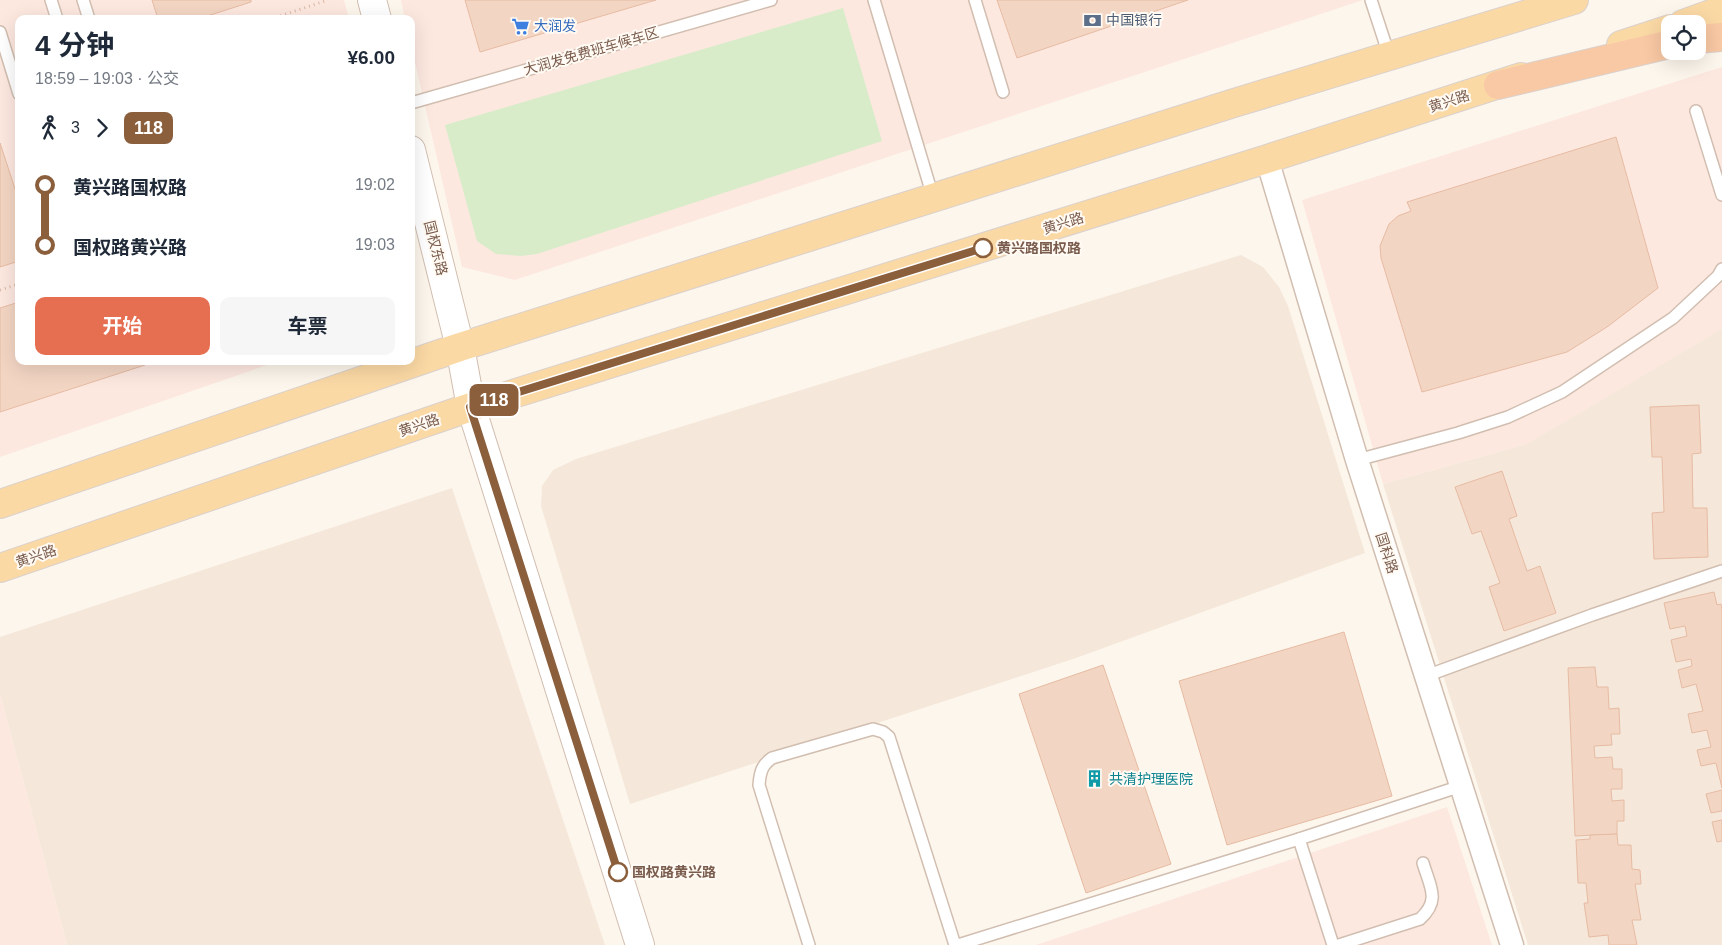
<!DOCTYPE html>
<html lang="zh">
<meta charset="utf-8">
<style>
body{margin:0;font-family:Arial,"Noto Sans SC",sans-serif;background:#f6f6f7;color:#1f2937;height:100vh;display:flex;flex-direction:column;font-size:19px;white-space:nowrap}
*{box-sizing:border-box;margin:0}
p{font-size:16px;color:#747a83}
.icon{flex:none;width:28px;height:28px;fill:none;stroke:currentColor;stroke-width:2;stroke-linecap:round;stroke-linejoin:round}
.map{position:relative;flex:1;overflow:hidden}
.panel{position:absolute;left:15px;top:15px;width:400px;height:350px;display:flex;flex-direction:column;background:#fff;border-radius:10px;box-shadow:0 5px 20px #0002}
.panel>*{flex:none}
.badge{padding:0 10px;border-radius:8px;font-size:18px;line-height:32px}
.buttons{position:absolute;left:1661px;top:15px;display:grid;gap:10px}
.buttons a{display:grid;place-items:center;width:45px;height:45px;border-radius:10px;background:#fff;box-shadow:0 5px 20px #0002;font-size:25px}
.map>.badge{position:absolute;translate:-50% -50%;box-shadow:0 0 0 2px #fff}
.legs{display:flex;align-items:center;gap:8px;height:55px;padding:0 20px;font-size:16px}
.legs p{margin-inline-start:auto}
.head{display:flex;align-items:center;justify-content:space-between;height:85px;padding:0 20px}
h1{font-size:28px;font-weight:700;line-height:38px}
.cta{display:flex;gap:10px;margin-top:auto;padding:10px 20px}
.cta a{flex:1;height:58px;border-radius:10px;background:#e76f51;color:#fff;font-size:20px;font-weight:700;line-height:58px;text-align:center}
.cta a+a{background:#f6f6f7;color:#1f2937}
ul{padding:0 20px;list-style:none}
li{display:flex;align-items:center;gap:18px;height:60px;font-size:19px}
li i{display:grid;place-items:center;width:8px;height:100%;margin:0 6px;background:currentColor}
li i::after{content:'';width:12px;height:12px;margin:-6px;border:4px solid;border-radius:50%;background:#fff}
li p{margin-inline-start:auto}
li:first-child i{background:linear-gradient(#0000 50%,currentColor 0)}
li:last-child i{background:linear-gradient(currentColor 50%,#0000 0)}
.map>svg:first-child{display:block}
</style>
<div class="map">
<svg width="1722" height="945" viewBox="0 0 1722 945">
<rect width="100%" height="100%" fill="#fdf6ec"/>
<g fill="#f5e8da">
<polygon points="1241,255 1263,267 1279,287 1288,306 1365,553 1076,658 630,804 541,506 542,486 553,470 576,459"/>
<polygon points="1722,328 1722,945 1528,945 1383,484 1523,445"/>
<polygon points="452,488 605,945 67,945 0,694 0,637"/>
</g>
<g fill="#fde8e0">
<polygon points="0,0 344,0 349,19 19,19 19,361 279,361 0,457"/>
<polygon points="401,0 1363,0 515,280 462,267 411,45 411,19 405,19"/>
<polygon points="1722,67 1722,329 1527,444 1383,484 1302,200"/>
<polygon points="0,694 67,945 0,945"/>
<polygon points="1447,807 1492,945 1036,945"/>
</g>
<polygon fill="#d8ecc9" points="843,8 882,141 537,254 521,256 496,254 477,241 445,125"/>
<g fill="#f3d5c3" stroke="#e6bba3">
<polygon points="152,0 251,0 251,2 198,19 158,19"/>
<polygon points="465,0 656,0 480,52"/>
<polygon points="997,0 1188,0 1017,58"/>
<polygon points="1616,137 1658,288 1607,327 1567,352 1422,392 1381,258 1380,246 1389,224 1398,216 1411,211 1407,202"/>
<polygon points="0,143 19,201 19,261 0,267"/>
<polygon points="19,302 19,361 144,361 145,365 0,412 0,308"/>
<polygon points="1699,405 1701,453 1692,454 1693,508 1707,508 1708,557 1654,559 1652,513 1664,512 1662,457 1652,457 1650,407"/>
<polygon points="1502,471 1517,516 1509,519 1527,571 1540,566 1556,613 1504,631 1489,587 1500,583 1481,531 1472,534 1455,487"/>
<polygon points="1714,592 1717,605 1721,604 1722,610 1722,788 1716,763 1701,766 1697,750 1711,747 1707,730 1692,733 1688,714 1703,711 1696,684 1682,688 1678,670 1692,666 1691,659 1676,662 1671,640 1687,636 1685,626 1670,629 1664,603"/>
<polygon points="1344,632 1392,796 1227,845 1179,681"/>
<polygon points="1103,665 1171,864 1086,893 1019,694"/>
<polygon points="1595,667 1597,687 1608,687 1609,709 1619,708 1620,734 1611,734 1612,745 1594,746 1595,758 1612,757 1613,769 1622,769 1622,789 1611,789 1612,801 1624,800 1624,821 1617,821 1617,834 1575,836 1568,668"/>
<polygon points="1722,790 1722,811 1711,813 1706,794"/>
<polygon points="1722,820 1722,841 1717,842 1712,822"/>
<polygon points="1617,834 1618,845 1631,845 1632,869 1640,870 1641,884 1635,884 1641,920 1632,920 1637,945 1609,945 1608,935 1589,937 1584,903 1588,903 1586,883 1578,883 1576,840 1590,839 1590,835"/>
</g>
<g fill="none" stroke-linecap="round" stroke-linejoin="round">
<defs>
<g id="service">
<polyline points="51,0 57,19"/>
<polyline points="83,0 89,19"/>
<polyline points="874,0 933,197"/>
<polyline points="975,0 1003,92"/>
<polyline points="1371,0 1389,55"/>
<polyline points="0,32 19,94"/>
<polyline points="411,103 771,0"/>
<polyline points="1696,111 1722,195"/>
<polyline points="1357,460 1458,433 1508,417 1562,392 1673,318 1718,276 1722,269"/>
<polyline points="1426,676 1592,615 1722,571"/>
<polyline points="1299,839 1333,945"/>
<path d="M809,945L759,785C760,772 762,765 772,758L873,729L883,732L889,737L955,945"/>
<polyline points="958,945 1299,839 1461,786"/>
<path d="M1339,945L1420,919C1441,900 1430,887 1423,863"/>
</g>
<polyline id="minor" points="1267,159 1357,460 1512,945"/>
<g id="tertiary">
<polyline points="372,0 377,19"/>
<polyline points="411,150 460,347 471,407 640,945"/>
</g>
<g id="primary">
<polyline points="1683,24 1722,10"/>
<polyline points="1621,45 1670,29"/>
<polyline points="0,504 460,347 1234,103 1574,0"/>
<polyline points="0,568 471,407 1267,159 1521,77"/>
</g>
<g id="trunk">
<polyline points="1698,39 1722,37"/>
<polyline points="1498,85 1670,44"/>
</g>
</defs>
<use href="#service" stroke="#d1beb0" stroke-width="14"/>
<use href="#minor" stroke="#d1beb0" stroke-width="25"/>
<use href="#tertiary" stroke="#d1beb0" stroke-width="30"/>
<use href="#primary" stroke="#dad1cd" stroke-width="30"/>
<use href="#trunk" stroke="#dad1cd" stroke-width="30"/>
<g stroke="#d9b8a5" stroke-width="3" stroke-dasharray="1 4" stroke-linecap="butt">
<polyline points="271,19 328,0"/>
<polyline points="0,290 19,284"/>
</g>
<use href="#service" stroke="#fff" stroke-width="11"/>
<use href="#minor" stroke="#fff" stroke-width="22"/>
<use href="#tertiary" stroke="#fff" stroke-width="28"/>
<use href="#primary" stroke="#fbd9a5" stroke-width="28"/>
<use href="#trunk" stroke="#f9c8a4" stroke-width="28"/>
</g>
<g fill="none" stroke-linecap="round" stroke-linejoin="round">
<defs>
<polyline id="line-1" points="618,872 470,407 983,248"/>
</defs>
<use href="#line-1" stroke="#fff" stroke-width="11"/>
<use href="#line-1" stroke="#8b5e3c" stroke-width="8"/>
</g>
<defs>
<symbol id="bank-bare" viewBox="-9 -9 18 18"><path d="M-6-4H6V4H-6ZM0-2.3a2.3 2.3 0 1 0 0 4.6a2.3 2.3 0 1 0 0-4.6Z" fill="#5c6f8a" stroke="#fffaf3" stroke-width="2.5" paint-order="stroke"/></symbol>
<symbol id="supermarket-bare" viewBox="-9 -9 18 18"><path d="M-6-5.5h2.5l.6 2H6L4.5 2H-2.5L-4.4-4H-6ZM-1.5 3.2a1.3 1.3 0 1 0 .1 0ZM3 3.2a1.3 1.3 0 1 0 .1 0Z" fill="#3f7fe0" stroke="#fffaf3" stroke-width="2.5" paint-order="stroke"/></symbol>
<symbol id="building-bare" viewBox="-9 -9 18 18"><path d="M-4-6H4V6H1V3H-1V6H-4ZM-2.5-4.3h1.7v1.8h-1.7ZM.8-4.3h1.7v1.8H.8ZM-2.5-1h1.7V.8h-1.7ZM.8-1h1.7V.8H.8Z" fill="#0f9aa8" stroke="#fffaf3" stroke-width="2.5" paint-order="stroke"/></symbol>
</defs>
<g fill-rule="evenodd">
<use href="#bank-bare" x="1080" y="8" width="25" height="25"/>
<use href="#supermarket-bare" x="508" y="14" width="25" height="25"/>
<use href="#building-bare" x="1082" y="766" width="25" height="25"/>
</g>
<g fill="#fff" stroke="#8b5e3c" stroke-width="2.5">
<circle cx="983" cy="248" r="9"/>
<circle cx="618" cy="872" r="9"/>
</g>
<g text-anchor="middle" dominant-baseline="central" stroke-width="4" stroke-linejoin="round" paint-order="stroke">
<g font-size="14" fill="#4e5e75" stroke="#fffaf3" text-anchor="start">
<text x="1106" y="20">中国银行</text>
</g>
<g font-size="14" fill="#366cbe" stroke="#fffaf3" text-anchor="start">
<text x="534" y="26">大润发</text>
</g>
<g font-size="14" fill="#7a5c4d" stroke="#fffaf3">
<text transform="translate(591 51) rotate(-16)">大润发免费班车候车区</text>
<text transform="translate(1449 101) rotate(-18)">黄兴路</text>
<text transform="translate(1063 223) rotate(-17)">黄兴路</text>
<text transform="translate(436 248) rotate(76)">国权东路</text>
<text transform="translate(419 425) rotate(-19)">黄兴路</text>
<text transform="translate(1387 553) rotate(72)">国科路</text>
<text transform="translate(36 556) rotate(-19)">黄兴路</text>
</g>
<g font-size="14" font-weight="bold" fill="#7a5c4d" stroke="#fffaf3" text-anchor="start">
<text x="997" y="248">黄兴路国权路</text>
<text x="632" y="872">国权路黄兴路</text>
</g>
<g font-size="14" fill="#0d838f" stroke="#fffaf3" text-anchor="start">
<text x="1109" y="779">共清护理医院</text>
</g>
</g>
</svg>
<div class="buttons">
<a><svg class="icon" aria-label="locate" viewBox="0 0 24 24"><circle cx="12" cy="12" r="6"/><path d="M12 2v4M12 18v4M2 12h4M18 12h4"/></svg></a>
</div>
<b class="badge" style="left:494px;top:400px;background:#8b5e3c;color:#fff">118</b>
<section class="panel">
<div class="head"><div><h1>4 分钟</h1><p>18:59 – 19:03 · 公交</p></div><b>¥6.00</b></div>
<div class="legs"><svg class="icon" aria-label="walk" viewBox="0 0 24 24"><circle cx="13" cy="4" r="2"/><path d="M13 8l-2 6 4 7M11 14l-3 7M7 12l3-4h3l4 4"/></svg>3<svg class="icon" aria-label="forward" viewBox="0 0 24 24"><path d="M9 5l7 7-7 7"/></svg><b class="badge" style="background:#8b5e3c;color:#fff">118</b></div>
<ul>
<li><i style="color:#8b5e3c"></i><b>黄兴路国权路</b><p>19:02</p></li>
<li><i style="color:#8b5e3c"></i><b>国权路黄兴路</b><p>19:03</p></li>
</ul>
<div class="cta"><a>开始</a><a>车票</a></div>
</section>
</div>
